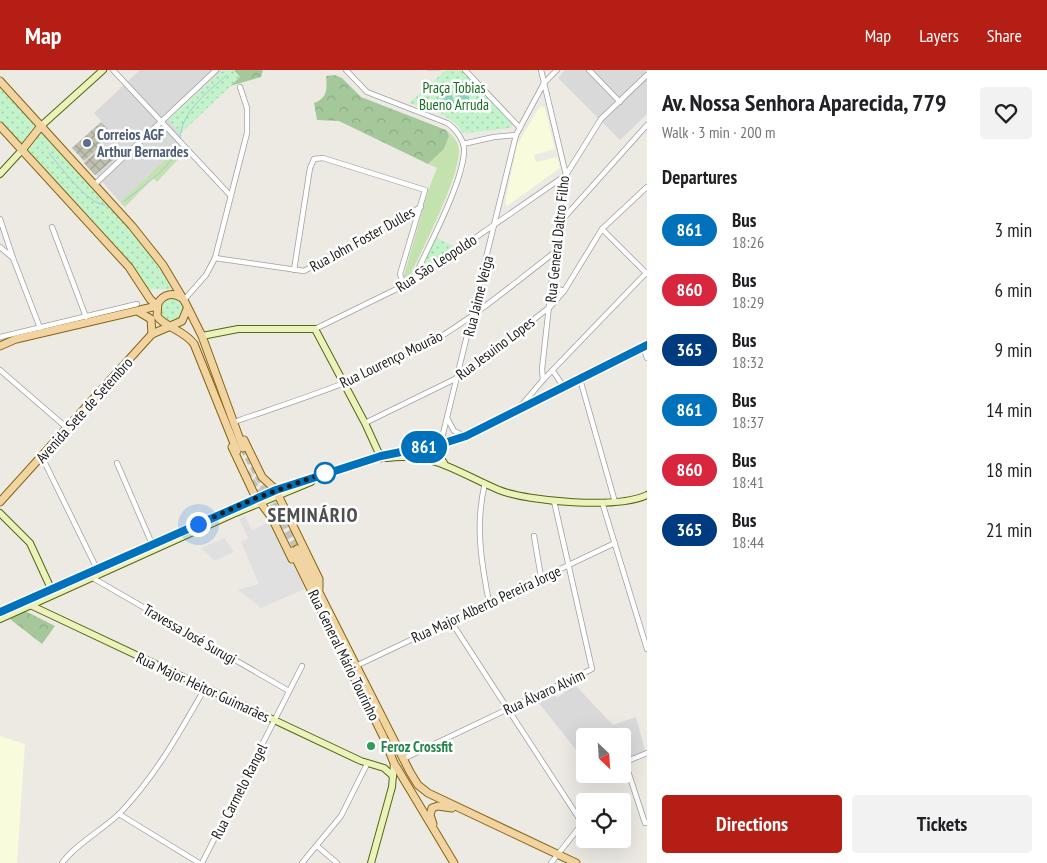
<!DOCTYPE html>
<meta charset="utf-8">
<style>
body{margin:0;font-family:"PT Sans Narrow",sans-serif;background:#f2f2f2;color:#202124;height:100vh;display:flex;flex-direction:column;font-size:19px;white-space:nowrap}
*{box-sizing:border-box;margin:0}
p{font-size:16px;color:#757577}
.icon{flex:none;width:28px;height:28px;fill:none;stroke:currentColor;stroke-width:2;stroke-linecap:round;stroke-linejoin:round}
.map{position:relative;flex:1;overflow:hidden}
.drawer{display:flex;flex-direction:column;background:#fff;width:400px}
.drawer>*{flex:none}
.badge{padding:0 10px;border-radius:16px;font-size:18px;line-height:32px}
.needle{width:32px;rotate:155deg}
.buttons{position:absolute;left:576px;top:658px;display:grid;gap:10px}
.buttons a{display:grid;place-items:center;width:55px;height:55px;border-radius:5px;background:#fff;box-shadow:0 5px 20px #0002;font-size:25px}
.you{position:absolute;width:25px;height:25px;margin:-12px;border:4px solid #fff;border-radius:50%;background:#1a73e8;box-shadow:0 0 0 8px #1a73e833}
.map>.badge{position:absolute;translate:-50% -50%;box-shadow:0 0 0 2px #fff}
h2{padding:0 15px;font-size:19px;line-height:45px}
.round{display:grid;place-items:center;flex:none;width:52px;height:52px;border-radius:5px;background:#f2f2f2}
.headline{display:flex;align-items:center;justify-content:space-between;height:85px;padding:0 15px}
h1{font-size:24px;font-weight:600;line-height:38px}
.action{display:flex;gap:10px;margin-top:auto;padding:10px 15px}
.action a{flex:1;height:58px;border-radius:5px;background:#b41e14;color:#fff;font-size:20px;font-weight:600;line-height:58px;text-align:center}
.action a+a{background:#f2f2f2;color:#202124}
ul{padding:0;list-style:none}
li{display:flex;align-items:center;gap:15px;height:60px;padding:0 15px}
li div{flex:1}
li b{display:block;font-size:19px}
li em{font-style:normal}
li .badge{min-width:55px;font-weight:700;text-align:center}
header{display:flex;align-items:center;gap:30px;box-sizing:border-box;height:70px;padding:0 25px;background:#b41e14;color:#fff}
header strong{font-size:24px}
nav{display:flex;gap:28px;margin-inline-start:auto;font-size:18px}
main{display:flex;flex:1;min-height:0}
.map>svg:first-child{display:block}
</style>
<header>
<strong>Map</strong>
<nav><a>Map</a><a>Layers</a><a>Share</a></nav>
</header>
<main>
<div class="map">
<svg width="647" height="793" viewBox="0 0 647 793">
<defs>
<pattern id="construction-cross-hatch" width="8" height="8" patternUnits="userSpaceOnUse" patternTransform="scale(1.25)"><rect width="8" height="8" fill="#bfc0af"/><path d="M0 0l8 8M0 8l8-8" fill="none" stroke="#a4a496"/></pattern>
<pattern id="forest-crowns" width="20" height="18" patternUnits="userSpaceOnUse" patternTransform="scale(1.25)"><rect width="20" height="18" fill="#a5c89b"/><path d="M2 6a3 3 0 1 1 6 0M12 15a3 3 0 1 1 6 0" fill="none" stroke="#8dab85"/></pattern>
<pattern id="park-dots" width="8" height="8" patternUnits="userSpaceOnUse" patternTransform="scale(1.25)"><rect width="8" height="8" fill="#c3f3ca"/><path d="M2 2h.1M6 6h.1" fill="none" stroke="#a7d0ad" stroke-width="1.8" stroke-linecap="round"/></pattern>
</defs>
<rect width="100%" height="100%" fill="#eceae3"/>
<g fill="#dad9d9">
<polygon points="140,0 223,0 168,49 180,64 179,77 175,75 176,80 120,132 84,91 102,74 97,69 108,59 94,43"/>
<polygon points="565,0 647,0 647,44 620,70 558,8"/>
<polygon points="575,615 613,655 636,647 645,681 623,693 622,666 585,666 585,691 538,632 550,625 558,627"/>
</g>
<g fill="#f9fbdd">
<polygon points="542,36 545,39 555,79 534,85 536,92 557,87 560,98 507,136 505,133 517,75 538,39"/>
<polygon points="0,666 25,674 17,793 0,793"/>
</g>
<g fill="url(#construction-cross-hatch)">
<polygon points="101,52 108,59 97,68 102,74 84,91 72,78"/>
<polygon points="103,76 114,89 95,105 84,93"/>
</g>
<g fill="#c4e2ad">
<path d="M446,60C451,64 456,69 458,75C465,98 421,181 410,206L403,209L428,121L437,98L428,94L444,79L449,66Z"/>
<polygon points="175,75 183,84 157,112 153,108 125,137 120,132 176,80"/>
</g>
<g fill="url(#forest-crowns)">
<polygon points="234,0 263,0 261,7 230,16 189,55 227,5"/>
<path d="M335,5L342,8L361,27L446,60L449,66L444,79L428,94L339,51L317,50L314,33C328,28 327,18 326,6Z"/>
<polygon points="25,541 55,556 42,574 10,549"/>
</g>
<g fill="url(#park-dots)">
<polygon points="223,0 234,0 240,7 180,64 168,49"/>
<path d="M446,0H461L514,54L510,58L467,63L462,62C452,44 427,39 409,33Z"/>
<polygon points="0,14 127,156 158,194 171,219 148,219 132,196 0,55"/>
<polygon points="435,167 456,177 419,201"/>
<circle cx="172" cy="240" r="11"/>
</g>
<g fill="#88d4bb">
<polygon points="463,11 471,33 460,37 452,15"/>
<polygon points="449,16 456,37 445,41 437,20"/>
</g>
<g fill="#e0e0e0">
<polygon points="245,446 252,460 272,451 305,519 261,538 238,520 259,514 241,472 248,468 239,449"/>
<polygon points="224,468 234,482 214,491 201,478"/>
</g>
<g fill="none" stroke-linecap="round" stroke-linejoin="round">
<g stroke="#a7c8d6" stroke-width="1">
<polyline points="427,0 440,0"/>
<path d="M180,69C181,41 207,23 227,5"/>
<path d="M49,83C62,98 86,133 105,135"/>
<path d="M124,131C140,119 178,93 179,73"/>
</g>
<g stroke="#c2c1bb" stroke-width="7" stroke-dasharray="7 3.5" stroke-linecap="butt">
<polyline points="243,378 297,479"/>
<polyline points="246,402 275,448"/>
</g>
<defs>
<g id="street">
<polyline points="113,0 230,125"/>
<path d="M346,0L367,22L447,53C454,57 463,69 464,77C466,108 427,179 413,210"/>
<polyline points="465,0 520,58"/>
<polyline points="541,0 566,105 555,182 542,299 543,310"/>
<polyline points="589,0 620,32"/>
<polyline points="463,74 494,67 516,65"/>
<polyline points="94,115 216,0"/>
<polyline points="0,149 13,188"/>
<polyline points="562,150 647,55"/>
<polyline points="52,157 86,247"/>
<polyline points="602,159 647,204"/>
<polyline points="0,177 13,188 40,258"/>
<polyline points="215,188 304,201 421,137"/>
<polyline points="294,200 310,98 314,89 323,88 425,120 400,204 404,216"/>
<polyline points="551,216 564,221"/>
<polyline points="184,230 206,205 215,188 247,63 247,38 240,17"/>
<polyline points="315,259 413,211 566,105 601,49 647,5"/>
<polyline points="0,267 137,234"/>
<polyline points="643,277 647,288"/>
<polyline points="0,300 67,358"/>
<polyline points="553,301 561,313 567,316"/>
<polyline points="580,309 615,432"/>
<polyline points="521,336 543,310 647,202"/>
<polyline points="447,348 454,361 465,366"/>
<path d="M237,351C303,328 375,306 435,270C477,245 516,212 555,182"/>
<polyline points="365,353 457,308 550,237 564,221 602,159 647,117"/>
<polyline points="441,372 516,65 544,13 557,0"/>
<polyline points="42,387 97,499"/>
<polyline points="117,393 152,474"/>
<path d="M485,413C475,454 481,491 489,532"/>
<polyline points="602,432 647,579"/>
<polyline points="534,466 541,507"/>
<polyline points="91,507 289,621"/>
<polyline points="450,550 582,753"/>
<polyline points="358,595 615,473"/>
<polyline points="647,683 625,692 645,753 647,752"/>
<polyline points="403,689 592,599 554,431"/>
<polyline points="605,731 607,729"/>
<polyline points="119,744 199,793"/>
<polyline points="317,776 337,793"/>
<path d="M62,793C77,773 103,760 121,742C156,705 180,662 205,618"/>
<polyline points="202,793 302,596"/>
<polyline points="302,793 341,746 367,694"/>
<polyline points="551,793 585,750"/>
</g>
<g id="secondary">
<polyline points="41,56 103,0"/>
<polyline points="0,104 22,80"/>
<polyline points="202,266 238,259 315,259 365,353 381,388"/>
<polyline points="441,374 440,387 444,393"/>
<path d="M387,388C435,382 458,403 499,420C529,432 618,439 647,425"/>
<polyline points="0,443 30,473 53,523"/>
<polyline points="28,534 361,691 384,698 393,706"/>
<polyline points="0,542 276,420 381,386 466,366 647,275"/>
<polyline points="0,549 233,444 311,412"/>
<polyline points="371,793 392,717 394,693"/>
</g>
<g id="primary">
<polyline points="0,11 132,156 163,195 185,232 202,266 243,378"/>
<polyline points="0,56 129,197 150,229 157,236"/>
<polyline points="22,80 41,56"/>
<path d="M182,228C173,222 164,224 158,233L157,246C164,257 184,260 194,274L237,381"/>
<polyline points="139,242 151,249 152,264"/>
<polyline points="0,276 16,269 157,236"/>
<polyline points="244,370 262,407 276,420"/>
<polyline points="232,377 256,428"/>
<polyline points="278,425 319,509 319,519"/>
<polyline points="0,432 152,264 182,251 187,239"/>
<polyline points="260,432 272,448 292,489"/>
<polyline points="297,479 410,702 418,715 428,723 576,793"/>
<polyline points="292,481 383,666 394,693 454,793"/>
<polyline points="433,754 430,745 432,738 438,736 452,738"/>
</g>
</defs>
<use href="#street" stroke="#a0a0a0" stroke-width="6"/>
<use href="#secondary" stroke="#576610" stroke-width="8"/>
<use href="#primary" stroke="#85650f" stroke-width="9"/>
<use href="#street" stroke="#fff" stroke-width="4.5"/>
<use href="#secondary" stroke="#ecf2bb" stroke-width="6"/>
<use href="#primary" stroke="#f2d4a2" stroke-width="7"/>
</g>
<g fill="none" stroke-linecap="round" stroke-linejoin="round">
<defs>
<polyline id="line" points="0,542 276,420 381,386 441,374 466,366 647,275"/>
</defs>
<use href="#line" stroke="#fff" stroke-width="11"/>
<use href="#line" stroke="#0072bc" stroke-width="8"/>
<polyline stroke="#1c1c1c" stroke-width="5" stroke-dasharray="0 9" points="198,454 256,428 325,403"/>
</g>
<circle fill="#5c6f8a" stroke="#fff" stroke-width="2" cx="87" cy="73" r="5"/>
<circle fill="#fff" stroke="#0072bc" stroke-width="2.5" cx="325" cy="403" r="10"/>
<circle fill="#2e9e5b" stroke="#fff" stroke-width="2" cx="371" cy="676" r="5"/>
<g text-anchor="middle" dominant-baseline="central" stroke-width="5" stroke-linejoin="round" paint-order="stroke">
<g font-size="15" fill="#166e23" stroke="#fff">
<text x="454" y="17">Praça Tobias<tspan x="454" dy="17">Bueno Arruda</tspan></text>
</g>
<g font-size="15" font-weight="bold" fill="#4e5e75" stroke="#fff" text-anchor="start">
<text x="97" y="64">Correios AGF<tspan x="97" dy="17">Arthur Bernardes</tspan></text>
</g>
<g font-size="15" fill="#1c1c1c" stroke="#fff">
<text transform="translate(362 169) rotate(-29)">Rua John Foster Dulles</text>
<text transform="translate(557 169) rotate(-84)">Rua General Daltro Filho</text>
<text transform="translate(436 193) rotate(-33)">Rua São Leopoldo</text>
<text transform="translate(478 226) rotate(-76)">Rua Jaime Veiga</text>
<text transform="translate(495 278) rotate(-37)">Rua Jesuino Lopes</text>
<text transform="translate(391 289) rotate(-26)">Rua Lourenço Mourão</text>
<text transform="translate(84 340) rotate(-48)">Avenida Sete de Setembro</text>
<text transform="translate(486 534) rotate(-25)">Rua Major Alberto Pereira Jorge</text>
<text transform="translate(190 564) rotate(30)">Travessa José Surugi</text>
<text transform="translate(344 585) rotate(64)">Rua General Mário Tourinho</text>
<text transform="translate(203 617) rotate(25)">Rua Major Heitor Guimarães</text>
<text transform="translate(544 622) rotate(-25)">Rua Álvaro Alvim</text>
<text transform="translate(239 721) rotate(-63)">Rua Carmelo Rangel</text>
</g>
<g font-size="15" font-weight="bold" fill="#27864d" stroke="#fff" text-anchor="start">
<text x="381" y="676">Feroz Crossfit</text>
</g>
<g font-size="20" font-weight="bold" letter-spacing="1" fill="#4f4f4f" stroke="#fff">
<text x="313" y="445">SEMINÁRIO</text>
</g>
</g>
</svg>
<div class="buttons">
<a><svg class="needle" viewBox="-14 -14 28 28"><path d="M0-13l5 13h-10z" fill="#e53935"/><path d="M0 13l5-13h-10z" fill="#757577"/></svg></a>
<a><svg class="icon" aria-label="locate" viewBox="0 0 24 24"><circle cx="12" cy="12" r="6"/><path d="M12 2v4M12 18v4M2 12h4M18 12h4"/></svg></a>
</div>
<div class="you" style="left:198px;top:454px"></div>
<b class="badge" style="left:424px;top:377px;background:#0072bc;color:#fff">861</b>
</div>
<section class="drawer">
<div class="headline"><div><h1>Av. Nossa Senhora Aparecida, 779</h1><p>Walk · 3 min · 200 m</p></div><a class="round"><svg class="icon" aria-label="heart" viewBox="0 0 24 24"><path d="M12 20l-8-8c-3-5 5-10 8-4 3-6 11-1 8 4z"/></svg></a></div>
<h2>Departures</h2>
<ul>
<li><span class="badge" style="background:#0072bc;color:#fff">861</span><div><b>Bus</b><p>18:26</p></div><em>3 min</em></li>
<li><span class="badge" style="background:#d7263d;color:#fff">860</span><div><b>Bus</b><p>18:29</p></div><em>6 min</em></li>
<li><span class="badge" style="background:#003b80;color:#fff">365</span><div><b>Bus</b><p>18:32</p></div><em>9 min</em></li>
<li><span class="badge" style="background:#0072bc;color:#fff">861</span><div><b>Bus</b><p>18:37</p></div><em>14 min</em></li>
<li><span class="badge" style="background:#d7263d;color:#fff">860</span><div><b>Bus</b><p>18:41</p></div><em>18 min</em></li>
<li><span class="badge" style="background:#003b80;color:#fff">365</span><div><b>Bus</b><p>18:44</p></div><em>21 min</em></li>
</ul>
<div class="action"><a>Directions</a><a>Tickets</a></div>
</section>
</main>
